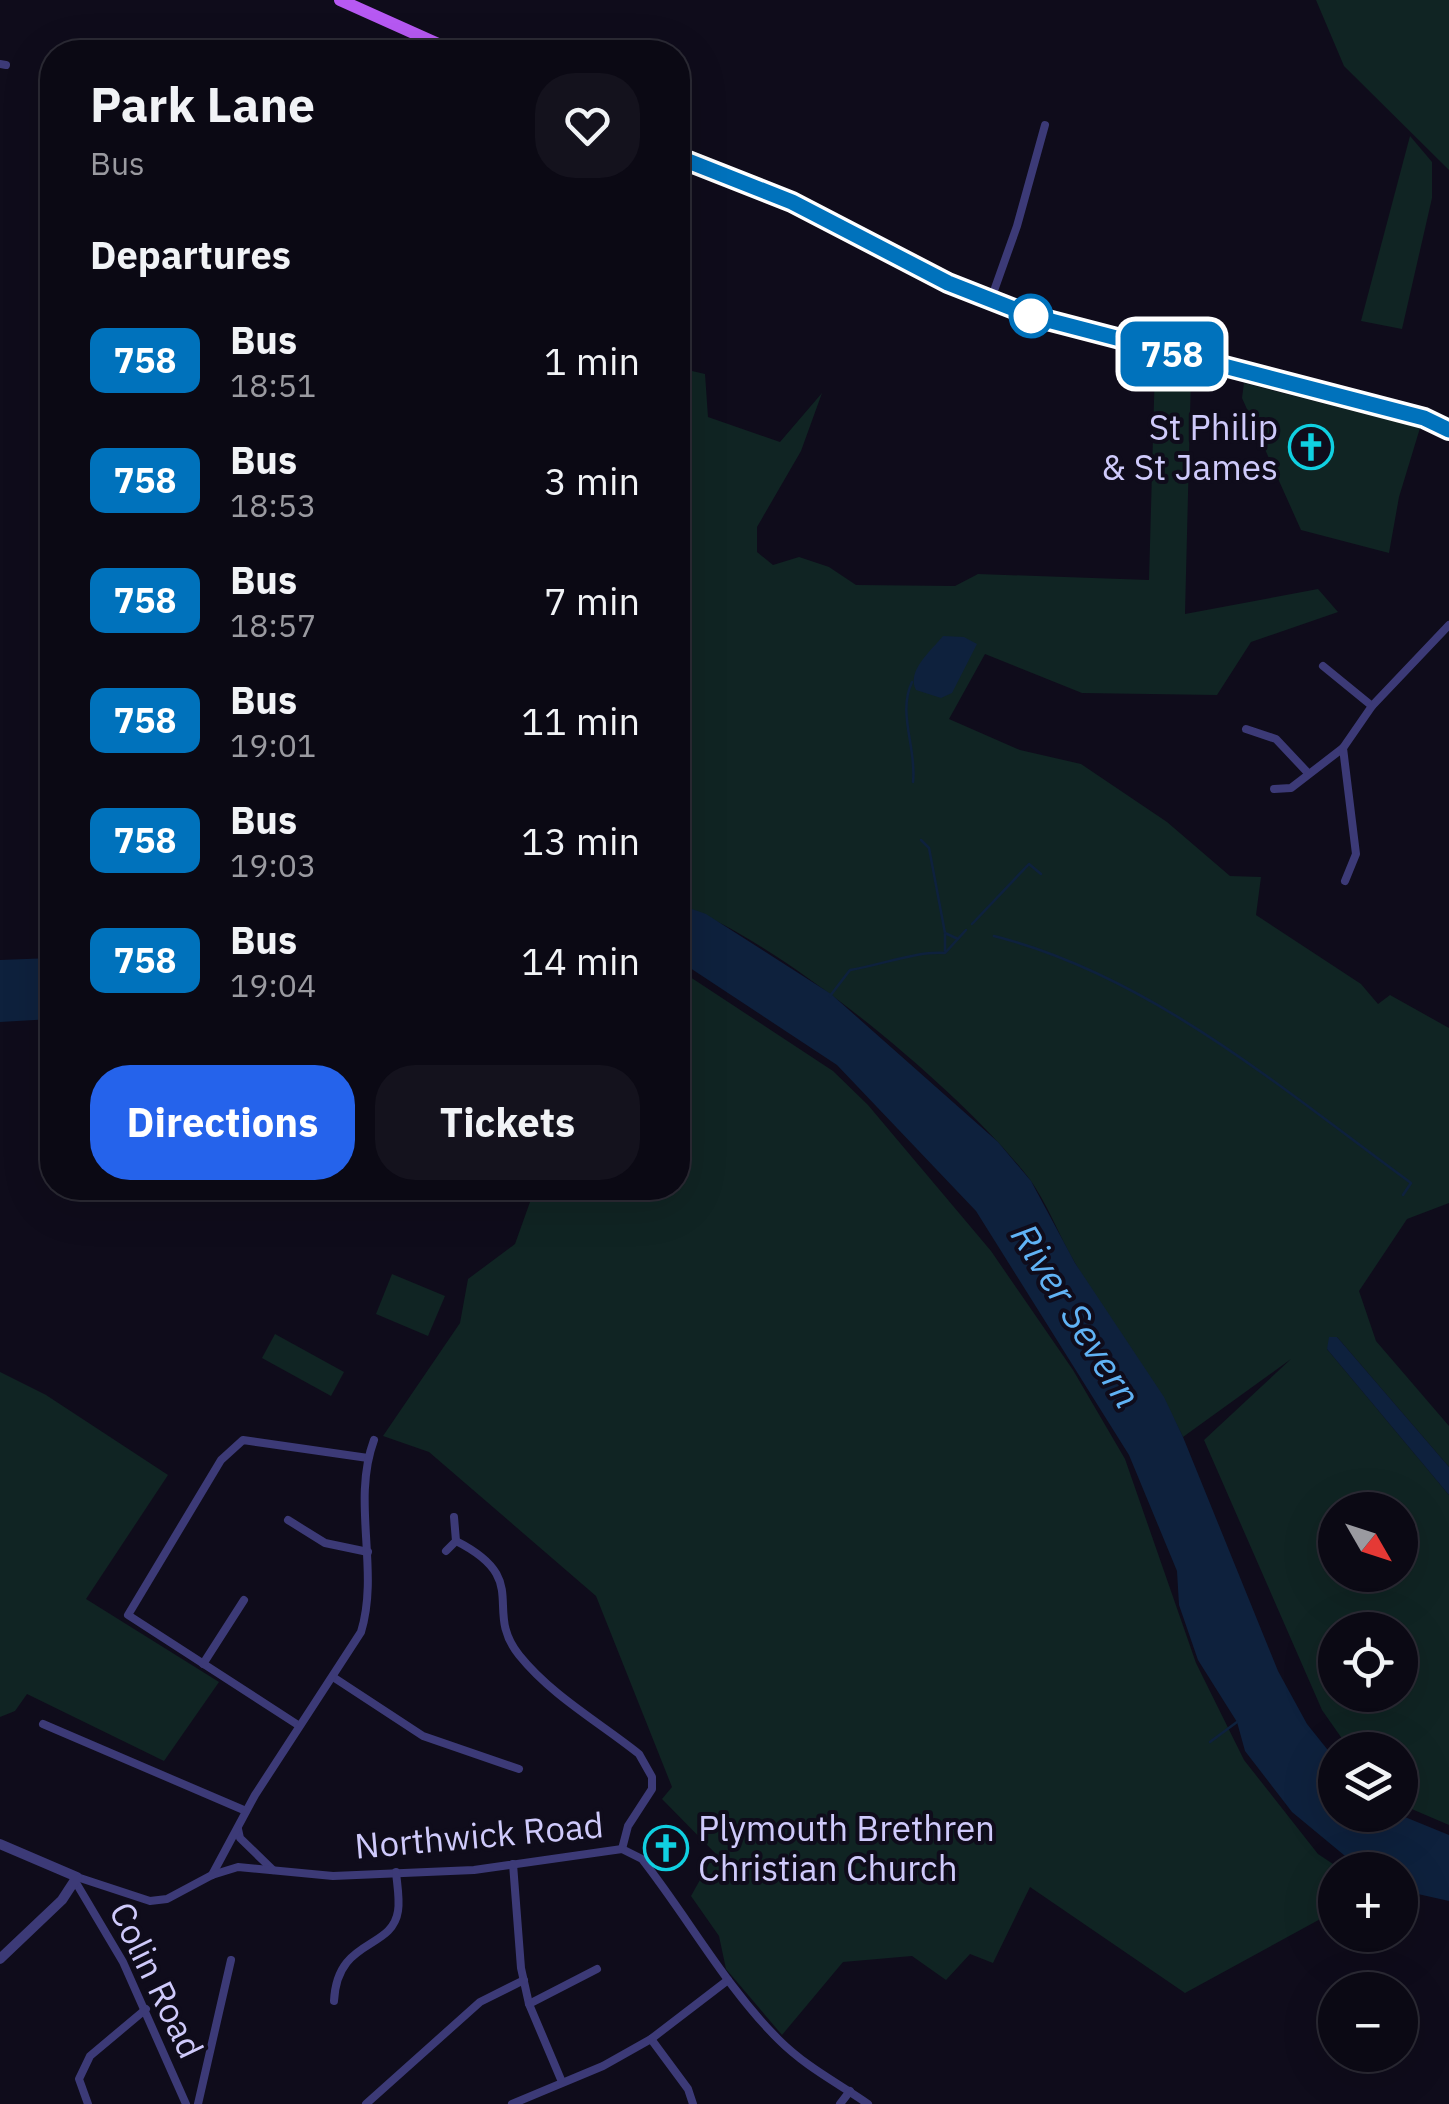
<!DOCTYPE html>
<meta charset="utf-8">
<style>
body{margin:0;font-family:"IBM Plex Sans",sans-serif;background:#14121d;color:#f1f3f6;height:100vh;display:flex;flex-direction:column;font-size:38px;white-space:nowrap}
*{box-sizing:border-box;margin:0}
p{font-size:32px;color:#9a9aa0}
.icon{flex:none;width:55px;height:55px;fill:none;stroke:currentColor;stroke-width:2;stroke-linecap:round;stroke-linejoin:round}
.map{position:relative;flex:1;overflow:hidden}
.side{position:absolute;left:40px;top:40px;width:650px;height:1160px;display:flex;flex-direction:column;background:#0b0914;border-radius:40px;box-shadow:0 10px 40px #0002,0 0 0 2px #2b2a34}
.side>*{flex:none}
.badge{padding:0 20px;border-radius:15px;font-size:35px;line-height:65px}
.needle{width:65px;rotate:129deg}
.buttons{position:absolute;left:1318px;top:1492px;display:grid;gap:20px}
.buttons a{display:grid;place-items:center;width:100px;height:100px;border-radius:50%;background:#0b0914;box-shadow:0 10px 40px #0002,0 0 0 2px #2b2a34;font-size:50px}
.map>.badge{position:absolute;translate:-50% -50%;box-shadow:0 0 0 5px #fff}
h2{padding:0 50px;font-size:38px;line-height:90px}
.round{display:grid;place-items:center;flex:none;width:105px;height:105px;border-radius:40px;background:#14121d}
.headline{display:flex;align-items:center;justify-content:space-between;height:170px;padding:0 50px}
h1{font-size:48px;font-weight:700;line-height:75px}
.action{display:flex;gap:20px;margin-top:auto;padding:20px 50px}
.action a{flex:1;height:115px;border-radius:40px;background:#2563eb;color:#fff;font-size:40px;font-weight:700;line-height:115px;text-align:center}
.action a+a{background:#14121d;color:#f1f3f6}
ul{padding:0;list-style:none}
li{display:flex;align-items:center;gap:30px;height:120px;padding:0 50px}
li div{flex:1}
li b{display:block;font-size:38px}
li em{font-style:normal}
li .badge{min-width:110px;font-weight:700;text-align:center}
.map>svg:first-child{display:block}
</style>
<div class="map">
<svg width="1449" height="2104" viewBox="0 0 1449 2104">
<rect width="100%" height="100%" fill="#0f0c1b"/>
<g fill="#102423" fill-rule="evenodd">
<polygon points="1316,0 1449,0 1449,170 1344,66"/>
<polygon points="1410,136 1432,162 1432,198 1402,329 1361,321"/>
<path d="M1155,365L1191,375L1185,614L1318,589L1338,612L1251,642L1217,695L1082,693L985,654L949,719L1020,750L1081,764L1167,822L1230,876L1261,877L1256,915L1361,984L1378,1004L1390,995L1449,1028V1203L1407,1219L1359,1291L1376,1341L1449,1426V1467L1337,1337L1327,1349L1449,1495V1825L1400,1804V1750H1350L1322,1710L1204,1440L1291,1359L1183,1437C1154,1376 1110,1322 1075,1263C1059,1236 1047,1202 1028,1177C960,1090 781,941 678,904V379L692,371L705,374L708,417L780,442L822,393L801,451L757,527V552L773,565L799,557L829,567L856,585L955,586L978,574L1149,580ZM1335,1510H1400V1575H1335ZM1335,1630H1400V1695H1335Z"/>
<polygon points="1244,383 1420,428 1399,497 1389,553 1301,530 1242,398"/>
<polygon points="678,969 833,1071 868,1105 991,1251 1073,1370 1125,1459 1196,1663 1244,1760 1318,1854 1342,1870 1335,1870 1335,1911 1185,1993 1030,1887 993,1963 970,1954 946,1980 912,1956 843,1962 782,2035 726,1969 719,1936 691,1896 715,1853 662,1799 672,1787 596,1596 429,1452 383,1436 460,1323 468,1279 515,1244 535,1188 678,1188"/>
<polygon points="392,1274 445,1296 428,1336 376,1314"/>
<polygon points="275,1334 344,1372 331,1396 262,1358"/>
<polygon points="0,1372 46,1395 168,1475 86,1599 219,1682 164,1761 27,1694 15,1711 0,1717"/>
</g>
<g fill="#0e213d">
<path d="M943,636L964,637L977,644L952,693L941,698L916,690C906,671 931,651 943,636Z"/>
<polygon points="678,904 706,914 831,994 998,1142 1031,1181 1075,1263 1164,1397 1183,1437 1278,1671 1307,1724 1335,1759 1335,1815 1400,1815 1449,1835 1449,1901 1400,1890 1400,1870 1362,1870 1292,1812 1245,1751 1237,1722 1198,1660 1179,1605 1177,1571 1129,1455 976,1211 837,1065 678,960"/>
<polygon points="52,958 52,1019 0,1022 0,960"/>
<polygon points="1329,1337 1337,1337 1449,1467 1449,1495 1327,1349"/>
</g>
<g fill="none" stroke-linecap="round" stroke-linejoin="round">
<g stroke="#0e213d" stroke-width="2.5">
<path d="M912,682C897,714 917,748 913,782"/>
<polyline points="921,840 929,848 945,933 958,939"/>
<polyline points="972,924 1029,864 1041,874"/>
<polyline points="945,934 945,951"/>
<path d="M994,936C1151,976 1282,1089 1411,1183L1403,1195"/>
<path d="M830,996L850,970C881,965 916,951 945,953L966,930"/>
<polyline points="1210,1742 1237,1722"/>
</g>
<g stroke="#3c3a77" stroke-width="8">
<polyline points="0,64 6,65"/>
<polyline points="990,302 1017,226 1045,125"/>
<polyline points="1323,666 1372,706"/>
<polyline points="1246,729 1276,739 1308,773"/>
<polyline points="1274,789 1291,788 1343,748"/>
<polyline points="1345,881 1356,854 1343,748 1372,706 1449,625"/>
<polyline points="288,1520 325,1543 368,1552"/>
<path d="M456,1541C533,1580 482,1609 519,1655C552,1696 599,1722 639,1754L652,1777V1789L628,1826L622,1849"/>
<polyline points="446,1551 456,1541 454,1517"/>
<polyline points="203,1664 244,1600"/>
<polyline points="333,1677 423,1736 519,1769"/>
<polyline points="43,1724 246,1811"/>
<polyline points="298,1725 128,1615 221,1460 243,1440 368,1458"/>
<polyline points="238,1829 240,1838 273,1870"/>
<polyline points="513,1864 521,1968 529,2004 562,2082"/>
<path d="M212,1875L255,1795L361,1632C380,1570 351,1502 374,1440"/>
<path d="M77,1877L150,1901L167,1899L212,1875L238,1867L333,1876L474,1870L622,1849L642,1859C689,1919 725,1986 779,2040C806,2067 838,2083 868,2104"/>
<polyline points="75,1881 123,1962 186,2104"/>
<path d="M334,2001C337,1937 392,1951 398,1911C400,1899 397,1884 396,1872"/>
<polyline points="529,2004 597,1969"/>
<polyline points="651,2039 688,2089 693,2104"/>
<polyline points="88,2104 79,2079 90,2056 146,2009"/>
<polyline points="198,2104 231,1960"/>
<polyline points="366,2104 480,2002 524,1980"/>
<polyline points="512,2104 603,2066 651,2039 728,1980"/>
<polyline points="840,2104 850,2091"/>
</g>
<polyline stroke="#3c3a77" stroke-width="10" points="0,1844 77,1877 62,1900 0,1959"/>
<g stroke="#b759f3" stroke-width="12">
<polyline points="340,0 456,52"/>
<polyline points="678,157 792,202 853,237 980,298 1032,316 1425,418 1449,430"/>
</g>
</g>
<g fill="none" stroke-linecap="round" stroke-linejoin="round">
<defs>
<polyline id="line" points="678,157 792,202 948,283 1032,316 1424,418 1449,430"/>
</defs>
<use href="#line" stroke="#fff" stroke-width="22"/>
<use href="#line" stroke="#0072bc" stroke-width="15"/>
</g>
<defs>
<symbol id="church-ring" viewBox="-11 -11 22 22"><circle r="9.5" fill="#0f0c1b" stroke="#10d0e1" stroke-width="1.5"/><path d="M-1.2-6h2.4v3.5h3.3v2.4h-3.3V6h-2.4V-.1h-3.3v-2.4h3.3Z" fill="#10d0e1"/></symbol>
</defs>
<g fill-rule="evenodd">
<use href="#church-ring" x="1286" y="422" width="50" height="50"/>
<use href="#church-ring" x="641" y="1823" width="50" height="50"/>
</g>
<circle fill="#fff" stroke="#0072bc" stroke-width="5" cx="1031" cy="316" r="20"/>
<g text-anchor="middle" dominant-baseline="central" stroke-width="8" stroke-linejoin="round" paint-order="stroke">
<g font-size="35" fill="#cfcafb" stroke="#0f0c1b" text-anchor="end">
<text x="1278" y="427">St Philip<tspan x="1278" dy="40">&amp; St James</tspan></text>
<text x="698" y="1828" text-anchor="start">Plymouth Brethren<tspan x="698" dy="40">Christian Church</tspan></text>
</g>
<g font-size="35" fill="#cfcafb" stroke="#0f0c1b">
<text transform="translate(479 1835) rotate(-5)">Northwick Road</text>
<text transform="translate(157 1980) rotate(64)">Colin Road</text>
</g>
<g font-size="38" font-style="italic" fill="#60b2f4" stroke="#0f0c1b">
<text transform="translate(1077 1315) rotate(58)">River Severn</text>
</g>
</g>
</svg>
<div class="buttons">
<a><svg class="needle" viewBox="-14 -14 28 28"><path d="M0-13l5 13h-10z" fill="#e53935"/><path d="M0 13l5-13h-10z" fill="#9a9aa0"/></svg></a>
<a><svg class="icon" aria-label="locate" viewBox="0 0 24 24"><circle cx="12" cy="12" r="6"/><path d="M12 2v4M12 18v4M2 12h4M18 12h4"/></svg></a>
<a><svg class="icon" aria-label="layers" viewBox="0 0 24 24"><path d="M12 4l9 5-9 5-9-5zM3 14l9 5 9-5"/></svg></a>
<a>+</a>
<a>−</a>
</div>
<b class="badge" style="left:1172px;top:354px;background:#0072bc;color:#fff">758</b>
<section class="side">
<div class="headline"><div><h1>Park Lane</h1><p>Bus</p></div><a class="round"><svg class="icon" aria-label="heart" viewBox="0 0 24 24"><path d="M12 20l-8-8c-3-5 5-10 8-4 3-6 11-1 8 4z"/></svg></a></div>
<h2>Departures</h2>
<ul>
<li><span class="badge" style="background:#0072bc;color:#fff">758</span><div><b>Bus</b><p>18:51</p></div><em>1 min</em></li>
<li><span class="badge" style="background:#0072bc;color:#fff">758</span><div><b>Bus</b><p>18:53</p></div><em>3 min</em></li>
<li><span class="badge" style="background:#0072bc;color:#fff">758</span><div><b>Bus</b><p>18:57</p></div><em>7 min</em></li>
<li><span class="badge" style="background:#0072bc;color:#fff">758</span><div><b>Bus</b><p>19:01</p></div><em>11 min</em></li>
<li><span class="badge" style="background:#0072bc;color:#fff">758</span><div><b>Bus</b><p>19:03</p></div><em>13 min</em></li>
<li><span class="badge" style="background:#0072bc;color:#fff">758</span><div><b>Bus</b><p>19:04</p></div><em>14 min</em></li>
</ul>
<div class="action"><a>Directions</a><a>Tickets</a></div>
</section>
</div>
